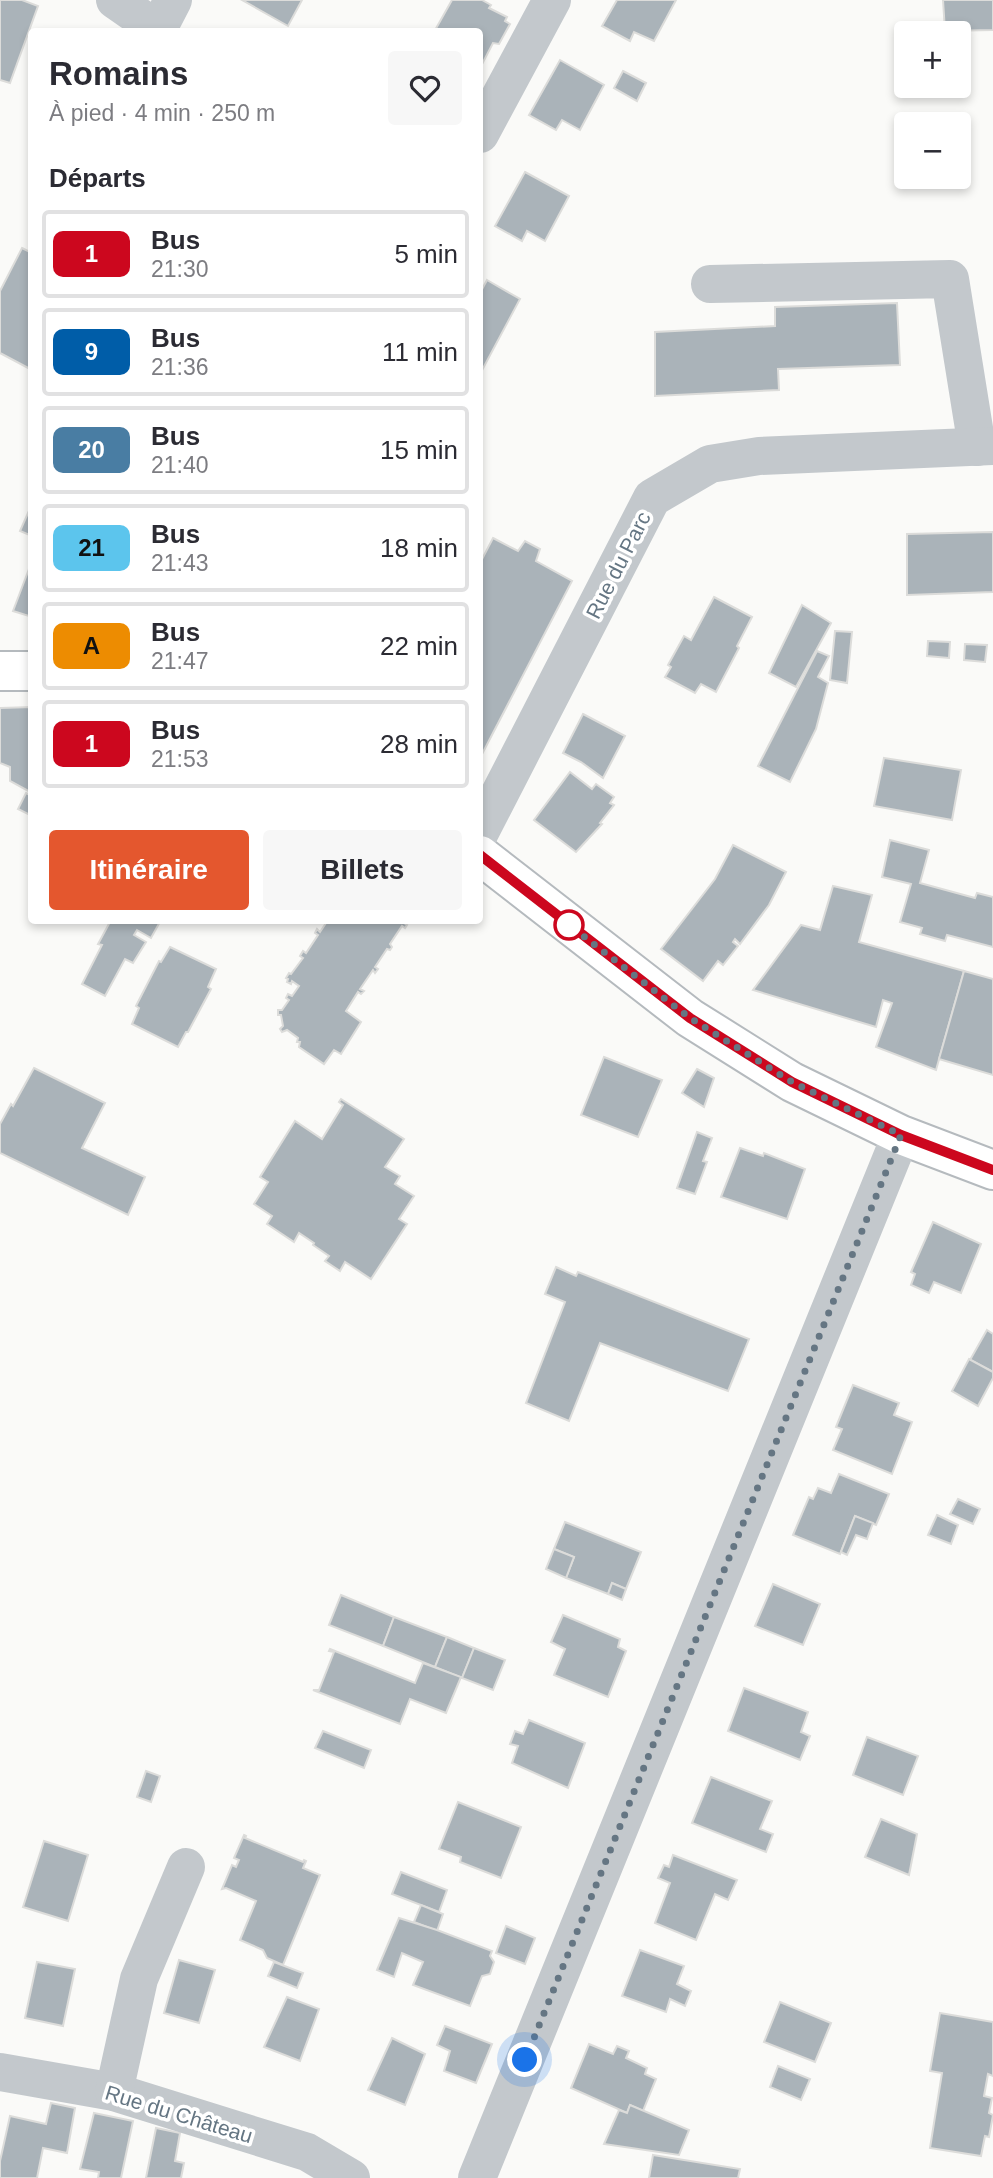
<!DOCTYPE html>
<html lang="fr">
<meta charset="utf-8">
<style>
body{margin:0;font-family:Arial,sans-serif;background:#f7f7f7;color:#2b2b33;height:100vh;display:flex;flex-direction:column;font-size:26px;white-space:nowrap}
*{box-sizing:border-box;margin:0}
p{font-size:23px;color:#7c7c81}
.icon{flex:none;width:38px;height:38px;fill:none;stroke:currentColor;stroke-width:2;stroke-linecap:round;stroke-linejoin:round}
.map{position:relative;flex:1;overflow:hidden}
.sheet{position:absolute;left:28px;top:28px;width:455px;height:896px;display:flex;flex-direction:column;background:#fff;border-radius:7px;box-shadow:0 4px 10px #0003}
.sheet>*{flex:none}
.badge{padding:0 14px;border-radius:10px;font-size:24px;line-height:46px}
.fabs{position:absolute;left:894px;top:21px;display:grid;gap:14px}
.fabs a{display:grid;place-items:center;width:77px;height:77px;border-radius:7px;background:#fff;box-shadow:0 4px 10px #0003;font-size:35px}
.you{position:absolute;width:35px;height:35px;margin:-18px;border:5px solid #fff;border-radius:50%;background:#1a73e8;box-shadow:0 0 0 10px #1a73e833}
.map>.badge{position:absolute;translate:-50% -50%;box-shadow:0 0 0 4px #fff}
h2{padding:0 21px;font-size:26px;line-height:63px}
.round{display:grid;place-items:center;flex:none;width:74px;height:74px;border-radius:7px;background:#f7f7f7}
.summary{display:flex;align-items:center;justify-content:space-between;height:119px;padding:0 21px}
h1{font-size:33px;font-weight:800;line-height:52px}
.action{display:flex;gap:14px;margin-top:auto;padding:14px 21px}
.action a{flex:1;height:80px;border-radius:7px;background:#e4572e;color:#fff;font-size:28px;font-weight:800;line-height:80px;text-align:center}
.action a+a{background:#f7f7f7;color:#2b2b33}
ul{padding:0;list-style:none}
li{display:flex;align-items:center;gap:21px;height:88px;margin:0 14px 10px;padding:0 7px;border:4px solid #e1e1e2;border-radius:7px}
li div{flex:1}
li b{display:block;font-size:26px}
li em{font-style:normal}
li .badge{min-width:77px;font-weight:700;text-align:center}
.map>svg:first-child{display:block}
</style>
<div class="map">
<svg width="993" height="2178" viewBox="0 0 993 2178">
<rect width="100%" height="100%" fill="#fafaf8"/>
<g fill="#aab3b9" stroke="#dcdcda" stroke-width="2">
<polygon points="0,0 22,0 38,6 10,83 0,80"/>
<polygon points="242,0 302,0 288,26"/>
<polygon points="452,0 482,0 491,5 489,8 507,17 505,21 510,24 499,44 493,43 480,68 480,32 434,32"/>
<polygon points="617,0 676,0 654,41 634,32 630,41 602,26"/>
<polygon points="943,0 993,0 993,30 945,31"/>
<polygon points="560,60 604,85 580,130 562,120 556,130 529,115"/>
<polygon points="623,71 646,83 637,101 614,88"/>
<polygon points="525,172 569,196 545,241 527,231 522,241 495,226"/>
<polygon points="22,248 32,253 32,370 0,353 0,291"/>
<polygon points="487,280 520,299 480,374 480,293"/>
<polygon points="897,303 900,365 778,369 779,390 655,396 655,332 775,326 775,307"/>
<polygon points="32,504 32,536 20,531"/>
<polygon points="993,532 993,592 907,595 907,534"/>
<polygon points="493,538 518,551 525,541 540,549 536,561 572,581 480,758 480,563"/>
<polygon points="32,561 32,617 13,611"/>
<polygon points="714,597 752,617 737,646 739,648 716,692 701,684 695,693 665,677 671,667 668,665 684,636 691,640"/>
<polygon points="802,605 831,623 796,687 769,673"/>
<polygon points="835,631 852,632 847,683 830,680"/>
<polygon points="928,641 950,642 949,658 927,656"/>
<polygon points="965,644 987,645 985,662 964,660"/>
<polygon points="817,651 829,656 818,677 828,683 816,729 790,782 758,766"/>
<polygon points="32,707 32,793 10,781 10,767 0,763 0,708"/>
<polygon points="583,714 625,736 603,778 581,762 563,753"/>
<polygon points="884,758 961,770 952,820 874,806"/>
<polygon points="570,772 592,789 596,784 614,797 610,803 614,805 600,823 602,824 576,852 534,820"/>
<polygon points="26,793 32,796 32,816 18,809"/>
<polygon points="890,840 929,850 920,883 975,898 977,893 993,897 993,947 947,935 945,941 920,934 922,928 900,922 911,884 882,877"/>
<polygon points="733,845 786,872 769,905 740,944 735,939 733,942 738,946 723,965 718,961 703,981 661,949 715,879"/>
<polygon points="833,886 872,895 859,942 964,971 936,1070 876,1047 892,1003 883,1000 876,1027 753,990 801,925 820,930"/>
<polygon points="111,920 161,920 151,938 137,930 134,935 146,942 133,963 125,959 105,996 82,984 102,945 98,944"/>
<polygon points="328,920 406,920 404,923 407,925 405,928 402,926 390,944 392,947 390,950 387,949 375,967 378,969 375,973 373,970 360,989 364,991 361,994 358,992 346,1011 361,1022 341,1054 334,1050 324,1064 299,1047 300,1042 297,1042 298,1038 287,1030 282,1032 280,1029 283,1026 281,1015 278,1015 278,1010 282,1010 289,1000 286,998 288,994 292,996 299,986 292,981 291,984 287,982 288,979 286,978 289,973 291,974 303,958 300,956 303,951 306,953 318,935 315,933 317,929 320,932"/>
<polygon points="170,947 216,969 208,987 211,989 188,1032 186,1032 178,1047 132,1024 139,1008 136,1006 159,961 161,962"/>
<polygon points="964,971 993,979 993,1075 939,1059"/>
<polygon points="604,1057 662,1080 638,1137 581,1115"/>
<polygon points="34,1068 105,1103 82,1148 145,1177 128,1215 0,1153 0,1124 11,1104 13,1106"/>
<polygon points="697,1069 714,1078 704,1107 682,1093"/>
<polygon points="341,1099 404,1139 385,1167 400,1176 395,1184 414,1196 399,1219 407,1224 371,1279 345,1262 340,1271 325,1261 329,1256 313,1245 314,1243 299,1233 294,1242 267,1224 272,1216 254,1204 268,1182 260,1177 295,1121 322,1139 343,1105 339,1102"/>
<polygon points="697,1132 712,1138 703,1161 707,1162 695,1194 677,1188"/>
<polygon points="740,1148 763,1156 764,1153 805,1169 787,1219 721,1197"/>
<polygon points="933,1222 981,1244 961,1293 934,1282 929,1293 911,1285 915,1274 911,1272"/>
<polygon points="556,1267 576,1276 578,1272 749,1339 728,1391 600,1343 569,1421 526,1403 565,1302 545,1294"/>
<polygon points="987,1330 993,1334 993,1372 970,1360"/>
<polygon points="969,1359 993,1372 993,1378 978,1406 952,1391"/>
<polygon points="853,1385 899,1403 894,1415 912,1422 892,1474 833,1450 842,1429 836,1427"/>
<polygon points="839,1474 889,1494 876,1525 855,1516 840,1554 793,1535 809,1497 813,1499 818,1488 831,1493"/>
<polygon points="958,1499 980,1509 973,1524 950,1514"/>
<polygon points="937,1515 958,1525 951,1544 928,1535"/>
<polygon points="855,1516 873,1523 867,1539 856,1535 847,1555 841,1552"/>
<polygon points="565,1522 641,1552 626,1589 612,1583 608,1594 566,1578 574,1557 554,1549"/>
<polygon points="554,1549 574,1557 566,1578 546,1569"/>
<polygon points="612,1583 626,1589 622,1600 608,1594"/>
<polygon points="773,1584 820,1604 803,1645 755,1626"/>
<polygon points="341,1595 394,1617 383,1646 329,1625"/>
<polygon points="563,1615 620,1639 618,1647 626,1651 608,1697 554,1675 565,1649 551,1642"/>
<polygon points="394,1617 447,1637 435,1667 383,1646"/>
<polygon points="447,1637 474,1648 462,1678 435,1667"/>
<polygon points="474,1648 505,1660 493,1690 462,1678"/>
<polygon points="330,1649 415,1683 423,1663 461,1677 446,1713 410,1699 400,1724 313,1690 319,1690 334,1652 329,1651"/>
<polygon points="744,1688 808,1712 801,1732 810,1736 800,1760 728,1731"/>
<polygon points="529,1720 585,1743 568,1788 512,1763 518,1746 510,1744 515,1731 523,1734"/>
<polygon points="323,1731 371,1750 364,1768 315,1748"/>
<polygon points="867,1737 918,1756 903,1795 853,1775"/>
<polygon points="146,1771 160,1776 151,1802 137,1797"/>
<polygon points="711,1777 772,1801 760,1829 773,1834 766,1852 692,1823"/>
<polygon points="458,1802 521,1827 501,1878 460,1862 461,1857 439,1849"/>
<polygon points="881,1819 917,1834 909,1875 865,1857"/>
<polygon points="244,1835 246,1836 245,1838 303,1862 304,1860 306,1861 303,1868 320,1875 283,1965 267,1958 263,1950 240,1940 256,1901 226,1888 222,1889 232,1865 236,1867 239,1860 234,1858"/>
<polygon points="44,1841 88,1855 68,1921 23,1907"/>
<polygon points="673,1855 737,1880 728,1900 715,1894 696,1940 655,1923 670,1883 658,1878 664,1865 669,1867"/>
<polygon points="401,1872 447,1890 439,1912 392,1894"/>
<polygon points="421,1905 443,1914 437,1931 414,1922"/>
<polygon points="399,1918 437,1930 492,1951 490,1956 494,1962 490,1974 482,1976 470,2006 413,1985 423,1962 402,1953 394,1977 377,1970"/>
<polygon points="506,1926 535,1938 525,1964 496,1953"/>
<polygon points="640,1950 684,1966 677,1984 691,1991 685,2006 670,1999 666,2012 622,1996"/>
<polygon points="179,1960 215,1970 199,2023 164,2013"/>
<polygon points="37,1962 75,1969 63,2026 25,2018"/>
<polygon points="274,1962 303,1973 297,1988 268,1976"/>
<polygon points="287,1997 319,2009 300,2061 264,2047"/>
<polygon points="780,2002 831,2023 815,2062 764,2042"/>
<polygon points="940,2013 993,2022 993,2076 988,2074 984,2096 992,2098 989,2113 993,2115 989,2137 985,2136 981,2156 930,2148 942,2073 930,2071"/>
<polygon points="445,2026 492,2044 476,2083 444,2071 450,2051 437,2045"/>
<polygon points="392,2038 425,2054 405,2105 368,2090"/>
<polygon points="589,2044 613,2054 617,2046 629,2051 626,2058 647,2068 645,2074 656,2079 643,2111 630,2105 627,2113 571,2088"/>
<polygon points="778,2066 810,2079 801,2100 770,2087"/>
<polygon points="51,2103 75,2108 67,2153 43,2148 37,2178 0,2178 0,2161 10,2116 46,2124"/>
<polygon points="630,2105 689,2130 679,2155 604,2144 619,2110 627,2113"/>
<polygon points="94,2113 133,2121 121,2178 98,2178 99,2172 80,2169"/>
<polygon points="156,2128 180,2133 175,2161 184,2163 181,2178 146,2178"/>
<polygon points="653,2155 740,2169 738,2178 649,2178"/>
</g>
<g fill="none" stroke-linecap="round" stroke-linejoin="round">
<defs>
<g id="major">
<polyline points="0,671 32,671"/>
<polyline points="480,855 690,1018 792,1082 901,1135 993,1170"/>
</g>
</defs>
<use href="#major" stroke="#b5babe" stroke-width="42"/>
<g stroke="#c3c8cc" stroke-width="38">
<polyline points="115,0 161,32"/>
<polyline points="158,29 173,0"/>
<polyline points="480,134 552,0"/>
<polyline points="710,284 950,279 977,447"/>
<polyline points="480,832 652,498 710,464 759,456 993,446"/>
<polyline points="0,2072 114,2092 307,2152 351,2178"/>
<polyline points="114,2092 139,1979 186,1867"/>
<polyline points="477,2178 901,1135"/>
</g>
<use href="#major" stroke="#fff" stroke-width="38"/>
</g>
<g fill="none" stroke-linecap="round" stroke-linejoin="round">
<defs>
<polyline id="line" points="480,855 690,1018 792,1082 901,1135 993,1170"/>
</defs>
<use href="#line" stroke="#fff" stroke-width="16"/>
<use href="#line" stroke="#cc071e" stroke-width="10"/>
<polyline stroke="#657683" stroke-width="7" stroke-dasharray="0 12.6" points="525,2060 901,1135 792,1082 690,1018 569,925"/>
</g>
<circle fill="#fff" stroke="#cc071e" stroke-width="3.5" cx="569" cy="925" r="14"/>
<g text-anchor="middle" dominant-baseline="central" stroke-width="7" stroke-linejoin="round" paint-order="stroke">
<g font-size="21" fill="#657683" stroke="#fff">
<text transform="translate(618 565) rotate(-63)">Rue du Parc</text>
<text transform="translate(179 2114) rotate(17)">Rue du Château</text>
</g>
</g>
</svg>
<div class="fabs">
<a>+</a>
<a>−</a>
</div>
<div class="you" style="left:525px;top:2060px"></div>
<section class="sheet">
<div class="summary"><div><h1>Romains</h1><p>À pied · 4 min · 250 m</p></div><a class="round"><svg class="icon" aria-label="heart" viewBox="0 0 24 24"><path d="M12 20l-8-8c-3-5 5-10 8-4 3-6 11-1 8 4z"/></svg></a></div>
<h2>Départs</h2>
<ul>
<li><span class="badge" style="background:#cc071e;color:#fff">1</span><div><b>Bus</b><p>21:30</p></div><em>5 min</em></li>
<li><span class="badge" style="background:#005da8;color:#fff">9</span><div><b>Bus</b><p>21:36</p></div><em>11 min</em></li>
<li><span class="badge" style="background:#497da3;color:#fff">20</span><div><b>Bus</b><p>21:40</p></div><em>15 min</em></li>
<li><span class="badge" style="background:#5cc5ed;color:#111">21</span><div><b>Bus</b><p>21:43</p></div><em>18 min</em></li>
<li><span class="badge" style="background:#ed8c01;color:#111">A</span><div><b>Bus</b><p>21:47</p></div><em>22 min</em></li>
<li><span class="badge" style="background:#cc071e;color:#fff">1</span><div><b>Bus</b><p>21:53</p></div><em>28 min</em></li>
</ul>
<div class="action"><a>Itinéraire</a><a>Billets</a></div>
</section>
</div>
